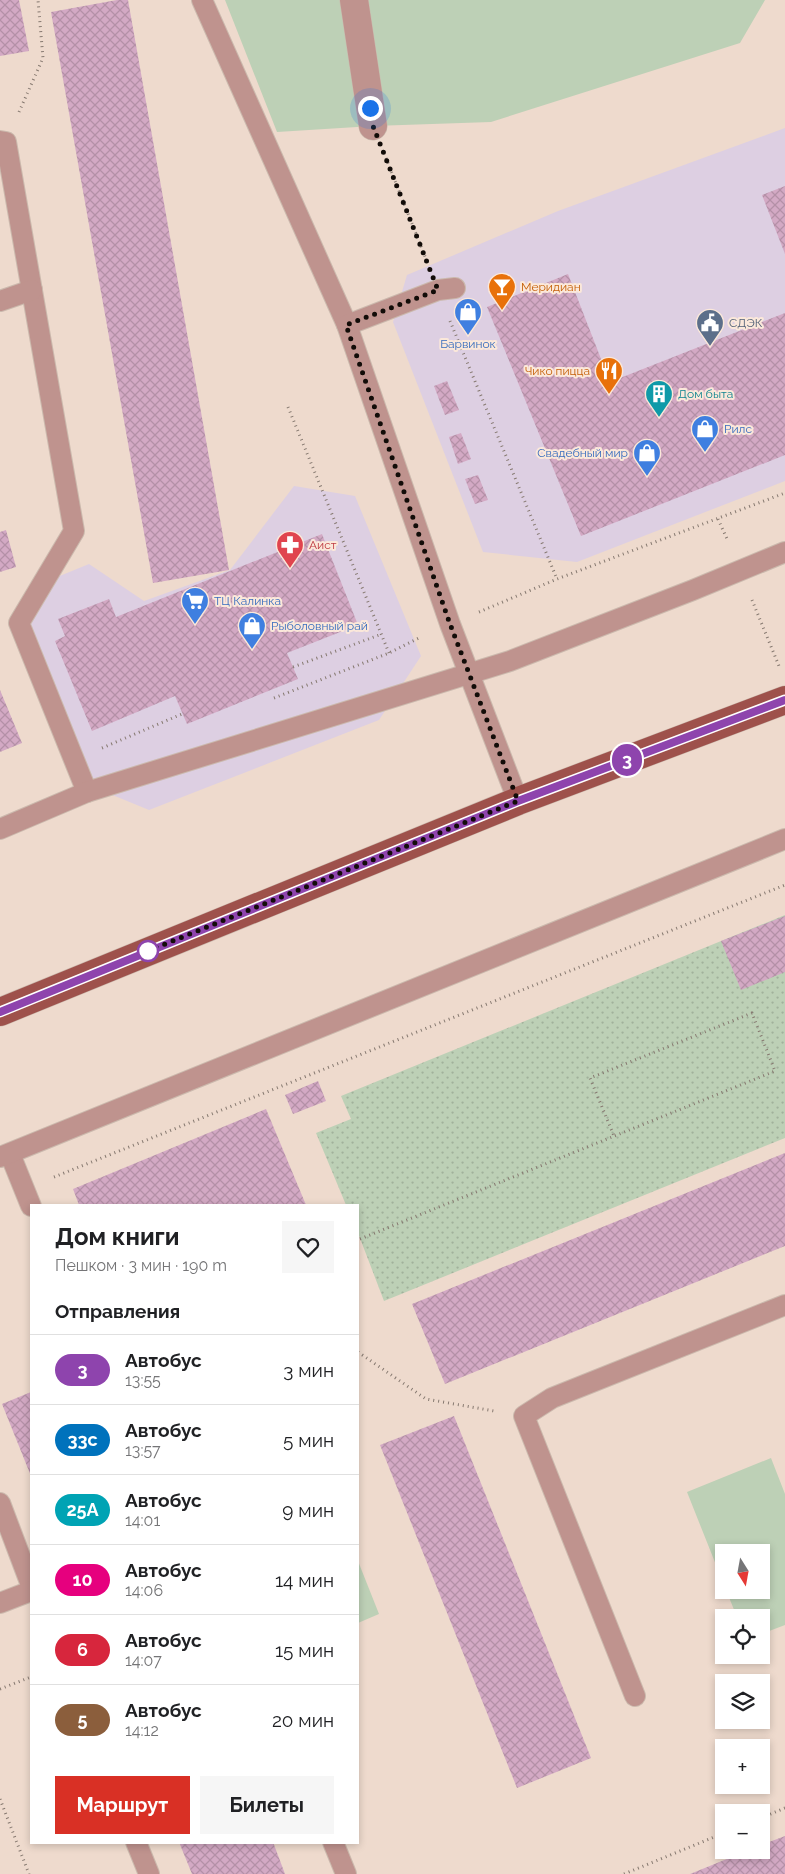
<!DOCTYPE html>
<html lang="ru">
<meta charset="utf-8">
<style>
body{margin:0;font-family:Raleway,sans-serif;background:#f6f6f6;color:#202124;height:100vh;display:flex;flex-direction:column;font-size:19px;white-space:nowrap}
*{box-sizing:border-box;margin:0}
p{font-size:16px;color:#757577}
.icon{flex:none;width:28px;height:28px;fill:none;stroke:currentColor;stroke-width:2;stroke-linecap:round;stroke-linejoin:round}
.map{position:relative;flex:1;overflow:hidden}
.side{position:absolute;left:30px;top:1204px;width:329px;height:640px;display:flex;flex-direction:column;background:#fff;border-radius:0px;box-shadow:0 2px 8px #0003}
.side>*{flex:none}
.badge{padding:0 10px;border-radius:16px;font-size:18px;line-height:32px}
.needle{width:32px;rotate:169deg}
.controls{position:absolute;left:715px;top:1544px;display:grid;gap:10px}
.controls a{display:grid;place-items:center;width:55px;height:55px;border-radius:0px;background:#fff;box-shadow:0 2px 8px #0003;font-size:25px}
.you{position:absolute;width:25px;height:25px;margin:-12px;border:4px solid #fff;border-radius:50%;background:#1a73e8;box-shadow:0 0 0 8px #1a73e833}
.map>.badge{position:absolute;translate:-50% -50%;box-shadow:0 0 0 2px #fff}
h2{padding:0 25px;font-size:19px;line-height:45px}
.round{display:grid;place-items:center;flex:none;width:52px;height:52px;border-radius:0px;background:#f6f6f6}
.summary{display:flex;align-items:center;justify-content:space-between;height:85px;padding:0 25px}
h1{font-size:24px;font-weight:700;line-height:38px}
.button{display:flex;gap:10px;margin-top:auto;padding:10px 25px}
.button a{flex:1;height:58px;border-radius:0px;background:#d93025;color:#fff;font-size:20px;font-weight:700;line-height:58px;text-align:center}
.button a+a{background:#f6f6f6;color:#202124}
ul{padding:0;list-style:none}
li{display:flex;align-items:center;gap:15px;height:70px;padding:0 25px;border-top:1px solid #e0e0e0}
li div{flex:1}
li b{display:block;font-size:19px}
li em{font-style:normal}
li .badge{min-width:55px;font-weight:700;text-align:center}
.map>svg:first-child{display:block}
</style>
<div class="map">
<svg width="785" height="1874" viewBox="0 0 785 1874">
<defs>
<pattern id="grass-dots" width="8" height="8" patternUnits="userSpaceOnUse" patternTransform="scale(1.25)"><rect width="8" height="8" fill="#bdd0b6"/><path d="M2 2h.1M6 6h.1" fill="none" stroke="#a1b19b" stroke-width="1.8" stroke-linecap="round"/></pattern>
<pattern id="building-cross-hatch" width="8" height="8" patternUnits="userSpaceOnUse" patternTransform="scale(1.25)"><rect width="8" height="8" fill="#d3a9c4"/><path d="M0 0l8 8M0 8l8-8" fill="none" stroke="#b490a7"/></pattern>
</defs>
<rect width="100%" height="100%" fill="#eedacd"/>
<g fill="#ddcfe2">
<polygon points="785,128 785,481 577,562 483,552 393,322 407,275 558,211"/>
<polygon points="294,486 355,496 421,656 379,720 149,810 76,780 16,628 28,589 89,564 144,601 230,570"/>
</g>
<polygon fill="url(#grass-dots)" points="785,915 785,1138 384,1301 358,1233 358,1205 346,1205 316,1133 351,1119 341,1096"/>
<g fill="#bdd0b6">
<polygon points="225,0 765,0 740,43 491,122 373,126 277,132"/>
<polygon points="771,1458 785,1494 785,1625 761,1634 761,1618 737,1617 726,1590 761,1590 761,1552 724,1552 724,1585 687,1492"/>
<polygon points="358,1561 379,1614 358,1623"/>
</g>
<g fill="url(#building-cross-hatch)">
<polygon points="0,0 19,0 29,51 0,56"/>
<polygon points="117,0 128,0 229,570 153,583 51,12"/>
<polygon points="785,186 785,254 762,195"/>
<polygon points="568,274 610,382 785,313 785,455 581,536 487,307"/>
<polygon points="447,381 459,410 445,415 434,386"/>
<polygon points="461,433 471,459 458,464 449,437"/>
<polygon points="478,475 488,500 475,504 465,479"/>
<polygon points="6,530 16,567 0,572 0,532"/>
<polygon points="322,534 358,625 287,653 298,679 187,724 175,696 92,731 55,641 65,636 58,619 109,599 116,617"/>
<polygon points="0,690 22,743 0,752"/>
<polygon points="785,916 785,972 741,990 721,941"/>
<polygon points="318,1081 326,1101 293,1114 285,1095"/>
<polygon points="266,1109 306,1205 79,1205 73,1189"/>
<polygon points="785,1153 785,1246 445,1384 412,1304"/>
<polygon points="31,1392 31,1476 2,1404"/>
<polygon points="454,1416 591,1758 517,1788 380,1445"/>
<polygon points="785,1836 785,1874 690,1874 749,1850 761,1850 761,1845"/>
<polygon points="179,1842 273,1842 285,1874 192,1874"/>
</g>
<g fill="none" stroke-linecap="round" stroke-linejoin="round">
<defs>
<g id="service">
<polyline points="202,0 347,325 450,624 518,801"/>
<polyline points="0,141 6,142 74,531 19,623 87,792"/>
<polyline points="0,301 32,290"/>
<polyline points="347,325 438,290 455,288"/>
<polyline points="0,829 87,792 510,661 693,590 785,552"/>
<polyline points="10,1154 31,1206"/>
<polyline points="0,1157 785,839"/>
<polyline points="0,1503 31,1585"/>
<polyline points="0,1603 31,1591"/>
<polyline points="635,1696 524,1416 552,1398 785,1305"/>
<polyline points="136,1842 149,1874"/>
<polyline points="333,1842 346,1874"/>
</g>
<polyline id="pedestrian" points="354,0 373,126"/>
<polyline id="primary" points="0,1012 518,801 785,700"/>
</defs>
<use href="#service" stroke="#cbb9ad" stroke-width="22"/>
<use href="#pedestrian" stroke="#cbb9ad" stroke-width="29"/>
<use href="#primary" stroke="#cbb9ad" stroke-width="29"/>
<g stroke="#867970" stroke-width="3" stroke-dasharray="1 4" stroke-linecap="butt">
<polyline points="19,112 43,58 38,0"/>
<polyline points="386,158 426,259"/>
<polyline points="450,321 557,579"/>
<polyline points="288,407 389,653"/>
<polyline points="718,519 728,541"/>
<polyline points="752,600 779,666"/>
<polyline points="479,612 557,579 785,493"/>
<polyline points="293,667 382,634"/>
<polyline points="274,698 389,653 421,637"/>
<polyline points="102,748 182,714"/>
<polyline points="54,1177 785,885"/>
<polyline points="360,1239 775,1071 752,1013 590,1078 614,1136"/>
<polyline points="358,1352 426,1399 494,1411"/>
<polyline points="0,1689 31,1677"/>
<polyline points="0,1799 29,1874"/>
<polyline points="761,1818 785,1808"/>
<polyline points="624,1874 724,1833"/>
</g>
<use href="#service" stroke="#bf938e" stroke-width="20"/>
<use href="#pedestrian" stroke="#bf938e" stroke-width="28"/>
<use href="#primary" stroke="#9e514b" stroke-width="28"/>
</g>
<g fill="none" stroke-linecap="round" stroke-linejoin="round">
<defs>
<polyline id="line" points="0,1012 518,801 785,700"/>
</defs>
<use href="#line" stroke="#fff" stroke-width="11"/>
<use href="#line" stroke="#8e44ad" stroke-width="8"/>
<polyline stroke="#120c08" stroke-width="5" stroke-dasharray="0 9" points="148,951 518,801 450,624 346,325 438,290 373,126 370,108"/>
</g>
<defs>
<symbol id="bar-pin" viewBox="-11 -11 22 30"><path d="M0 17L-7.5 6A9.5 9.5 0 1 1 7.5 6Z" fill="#e8710a" stroke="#fbe8da"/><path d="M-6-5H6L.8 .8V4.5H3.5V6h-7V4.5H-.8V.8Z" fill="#fff"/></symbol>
<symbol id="shop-pin" viewBox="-11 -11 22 30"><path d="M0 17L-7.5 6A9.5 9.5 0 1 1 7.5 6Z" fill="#3f7fe0" stroke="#fbe8da"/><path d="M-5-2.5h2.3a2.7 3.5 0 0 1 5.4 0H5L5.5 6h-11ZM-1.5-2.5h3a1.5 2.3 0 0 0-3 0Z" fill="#fff"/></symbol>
<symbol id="civic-pin" viewBox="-11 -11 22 30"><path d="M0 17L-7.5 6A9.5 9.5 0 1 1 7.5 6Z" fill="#5c6f8a" stroke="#fbe8da"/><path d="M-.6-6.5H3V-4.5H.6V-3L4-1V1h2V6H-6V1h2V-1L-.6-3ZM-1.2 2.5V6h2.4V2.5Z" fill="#fff"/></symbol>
<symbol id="restaurant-pin" viewBox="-11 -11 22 30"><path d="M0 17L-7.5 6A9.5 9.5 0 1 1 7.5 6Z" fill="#e8710a" stroke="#fbe8da"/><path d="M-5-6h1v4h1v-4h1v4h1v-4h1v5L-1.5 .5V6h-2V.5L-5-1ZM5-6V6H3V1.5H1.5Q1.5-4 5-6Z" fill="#fff"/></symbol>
<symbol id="building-pin" viewBox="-11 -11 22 30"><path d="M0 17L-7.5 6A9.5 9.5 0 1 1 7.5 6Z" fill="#0f9aa8" stroke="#fbe8da"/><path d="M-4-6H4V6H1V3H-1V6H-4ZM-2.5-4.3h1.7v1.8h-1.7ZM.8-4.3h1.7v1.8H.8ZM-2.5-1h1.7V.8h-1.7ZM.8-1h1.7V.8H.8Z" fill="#fff"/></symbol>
<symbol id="pharmacy-pin" viewBox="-11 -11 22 30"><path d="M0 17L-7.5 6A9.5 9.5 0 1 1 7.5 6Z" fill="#e0444e" stroke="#fbe8da"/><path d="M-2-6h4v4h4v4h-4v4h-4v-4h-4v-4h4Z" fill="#fff"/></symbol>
<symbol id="supermarket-pin" viewBox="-11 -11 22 30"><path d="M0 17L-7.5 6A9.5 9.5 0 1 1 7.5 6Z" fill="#3f7fe0" stroke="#fbe8da"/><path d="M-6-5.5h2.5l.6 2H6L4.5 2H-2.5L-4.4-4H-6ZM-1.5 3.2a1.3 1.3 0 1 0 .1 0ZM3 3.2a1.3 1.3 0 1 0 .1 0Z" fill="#fff"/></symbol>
</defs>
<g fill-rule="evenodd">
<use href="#bar-pin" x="486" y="271" width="32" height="43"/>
<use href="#shop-pin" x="452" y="296" width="32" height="43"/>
<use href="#civic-pin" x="694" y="307" width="32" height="43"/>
<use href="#restaurant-pin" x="593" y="355" width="32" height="43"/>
<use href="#building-pin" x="643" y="378" width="32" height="43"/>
<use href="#shop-pin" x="689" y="413" width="32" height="43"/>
<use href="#shop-pin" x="631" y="437" width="32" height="43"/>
<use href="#pharmacy-pin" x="274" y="529" width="32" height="43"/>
<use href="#supermarket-pin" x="179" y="585" width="32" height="43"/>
<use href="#shop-pin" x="236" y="610" width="32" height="43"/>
</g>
<circle fill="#fff" stroke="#8e44ad" stroke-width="2.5" cx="148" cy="951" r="10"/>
<g text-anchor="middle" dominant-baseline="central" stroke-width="4" stroke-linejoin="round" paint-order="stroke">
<g font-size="12" fill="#c56008" stroke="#fbe8da" text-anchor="start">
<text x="521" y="287">Меридиан</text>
<text x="590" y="371" text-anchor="end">Чико пицца</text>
</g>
<g font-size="12" fill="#4e5e75" stroke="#fbe8da" text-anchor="start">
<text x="729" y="323">СДЭК</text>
</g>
<g font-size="12" fill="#366cbe" stroke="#fbe8da" text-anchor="start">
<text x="468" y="344" text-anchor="middle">Барвинок</text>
<text x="724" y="429">Рилс</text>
<text x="628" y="453" text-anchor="end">Свадебный мир</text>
<text x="214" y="601">ТЦ Калинка</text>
<text x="271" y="626">Рыболовный рай</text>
</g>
<g font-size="12" fill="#0d838f" stroke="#fbe8da" text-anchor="start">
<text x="678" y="394">Дом быта</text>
</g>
<g font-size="12" fill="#be3a42" stroke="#fbe8da" text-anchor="start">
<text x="309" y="545">Аист</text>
</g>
</g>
</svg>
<div class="controls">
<a><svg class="needle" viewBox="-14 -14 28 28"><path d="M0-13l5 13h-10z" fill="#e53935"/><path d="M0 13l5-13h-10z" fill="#757577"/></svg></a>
<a><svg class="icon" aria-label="locate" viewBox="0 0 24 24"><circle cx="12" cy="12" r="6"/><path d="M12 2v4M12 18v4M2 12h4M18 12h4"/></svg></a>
<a><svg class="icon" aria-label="layers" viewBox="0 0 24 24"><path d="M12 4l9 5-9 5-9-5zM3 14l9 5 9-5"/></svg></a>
<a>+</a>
<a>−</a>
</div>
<div class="you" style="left:370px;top:108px"></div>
<b class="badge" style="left:627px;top:760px;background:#8e44ad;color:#fff">3</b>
<section class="side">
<div class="summary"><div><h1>Дом книги</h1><p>Пешком · 3 мин · 190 m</p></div><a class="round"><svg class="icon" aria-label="heart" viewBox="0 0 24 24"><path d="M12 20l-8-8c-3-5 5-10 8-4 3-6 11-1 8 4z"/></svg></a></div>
<h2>Отправления</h2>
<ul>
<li><span class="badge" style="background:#8e44ad;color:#fff">3</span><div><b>Автобус</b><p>13:55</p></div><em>3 мин</em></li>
<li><span class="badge" style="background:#0072bc;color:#fff">33с</span><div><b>Автобус</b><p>13:57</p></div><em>5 мин</em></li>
<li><span class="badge" style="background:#00a3b4;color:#fff">25А</span><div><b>Автобус</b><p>14:01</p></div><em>9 мин</em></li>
<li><span class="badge" style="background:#e6007e;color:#fff">10</span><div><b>Автобус</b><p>14:06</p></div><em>14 мин</em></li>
<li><span class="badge" style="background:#d7263d;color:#fff">6</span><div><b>Автобус</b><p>14:07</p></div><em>15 мин</em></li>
<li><span class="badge" style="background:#8b5e3c;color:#fff">5</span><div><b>Автобус</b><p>14:12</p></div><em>20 мин</em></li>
</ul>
<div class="button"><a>Маршрут</a><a>Билеты</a></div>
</section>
</div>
